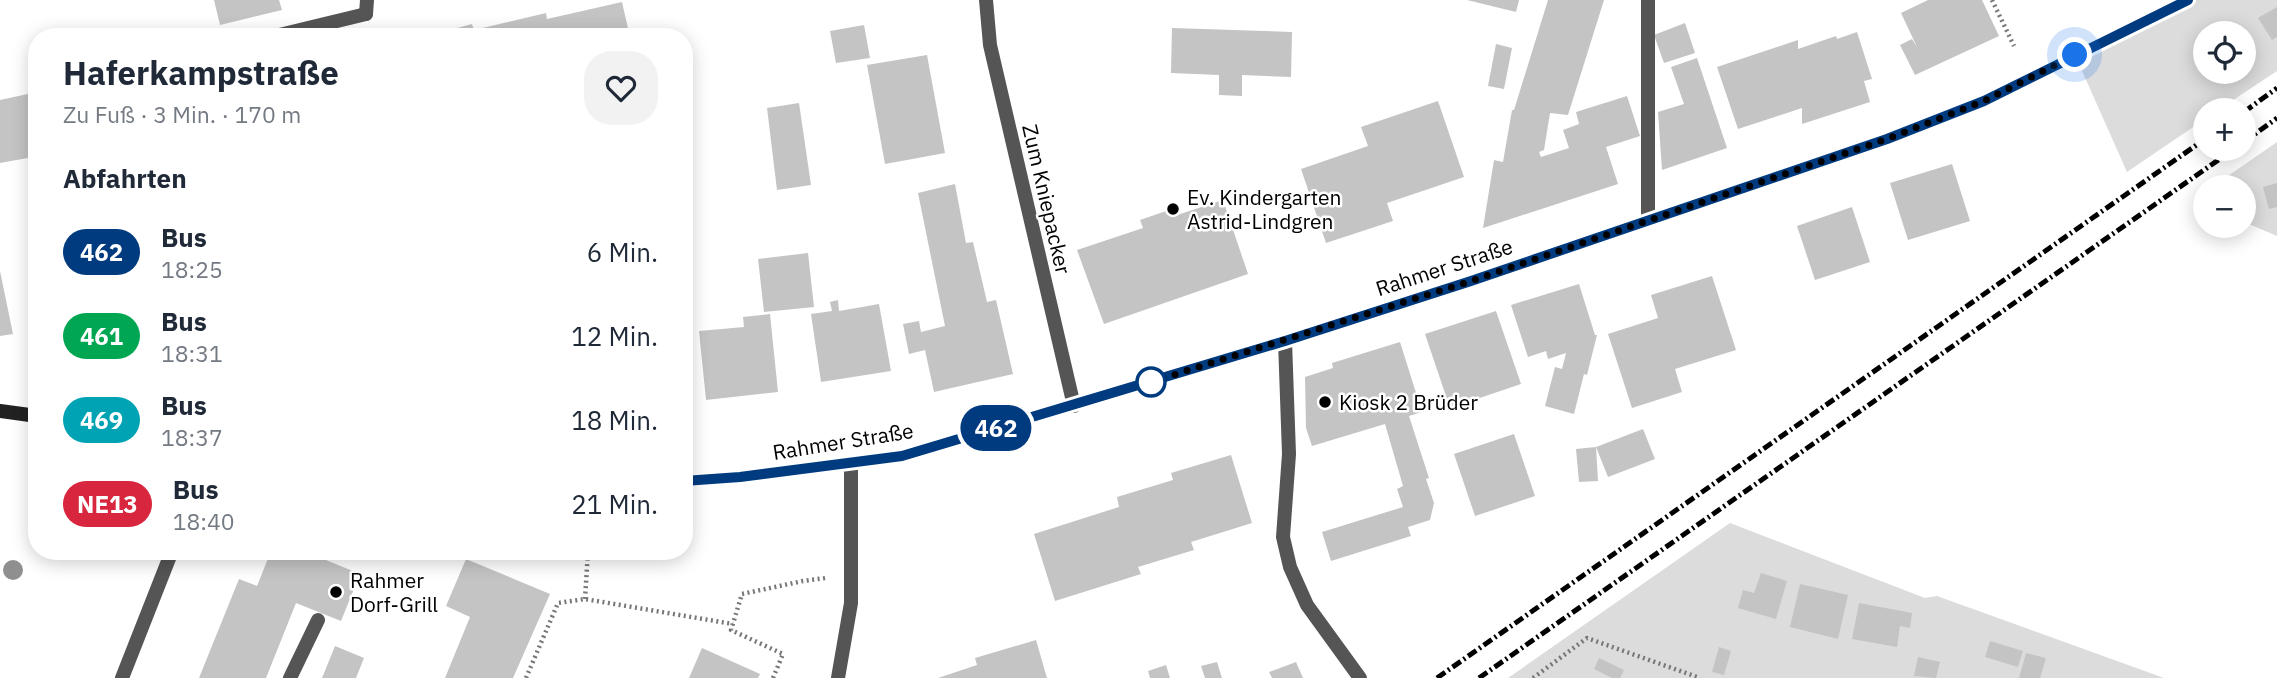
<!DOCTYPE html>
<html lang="de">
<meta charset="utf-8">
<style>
body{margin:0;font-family:"IBM Plex Sans",sans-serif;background:#f2f2f3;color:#1f2937;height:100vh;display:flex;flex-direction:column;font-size:26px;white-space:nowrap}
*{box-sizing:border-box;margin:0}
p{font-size:23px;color:#747a83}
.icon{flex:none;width:38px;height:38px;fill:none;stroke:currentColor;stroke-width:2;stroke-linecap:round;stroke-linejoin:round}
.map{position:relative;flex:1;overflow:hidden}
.details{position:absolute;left:28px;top:28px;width:665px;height:532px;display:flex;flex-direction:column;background:#fff;border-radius:28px;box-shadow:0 4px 18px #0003}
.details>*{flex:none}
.badge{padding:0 14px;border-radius:23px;font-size:24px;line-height:46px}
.buttons{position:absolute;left:2193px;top:21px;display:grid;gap:14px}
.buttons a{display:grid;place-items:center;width:63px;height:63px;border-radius:50%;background:#fff;box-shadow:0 4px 18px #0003;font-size:35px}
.you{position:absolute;width:35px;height:35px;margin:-18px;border:5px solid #fff;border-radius:50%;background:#1a73e8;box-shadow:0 0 0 10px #1a73e833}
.map>.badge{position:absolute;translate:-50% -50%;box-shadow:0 0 0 4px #fff}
h2{padding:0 35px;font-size:26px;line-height:63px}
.round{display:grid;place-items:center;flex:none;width:74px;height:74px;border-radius:28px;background:#f2f2f3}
.headline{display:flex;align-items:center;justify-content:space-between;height:119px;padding:0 35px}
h1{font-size:33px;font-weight:700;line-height:52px}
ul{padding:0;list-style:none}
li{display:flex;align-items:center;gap:21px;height:84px;padding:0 35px}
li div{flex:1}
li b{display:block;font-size:26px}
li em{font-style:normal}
li .badge{min-width:77px;font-weight:700;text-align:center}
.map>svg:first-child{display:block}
</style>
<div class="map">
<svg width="2277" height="678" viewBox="0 0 2277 678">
<rect width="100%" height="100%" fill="#fff"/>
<g fill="#dcdcdc" fill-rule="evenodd">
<path d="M2189,0H2277V71L2218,110H2205V119L2127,172L2075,55ZM2205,33H2244V72H2205Z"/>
<polygon points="2277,142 2277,236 2244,222 2244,187 2212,187"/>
<polygon points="1730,523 1925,598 1937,596 2164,678 1508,678"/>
</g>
<g fill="#c4c4c4">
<polygon points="214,0 279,0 282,10 220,25"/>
<polygon points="1467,0 1519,0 1516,12"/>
<polygon points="1548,0 1604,0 1568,115 1550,113 1544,150 1539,152 1541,157 1569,148 1563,130 1579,124 1576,112 1627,96 1640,136 1606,147 1618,184 1483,228 1494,160 1503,162 1512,110 1514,110"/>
<polygon points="1928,0 1982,0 1999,36 1915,75 1900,45 1912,39 1917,47 1901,13"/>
<polygon points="622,2 630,37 424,37 472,24 474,30 546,13 547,19"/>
<polygon points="2277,7 2277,37 2272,40 2258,18"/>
<polygon points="1685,23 1695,53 1664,63 1654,35"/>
<polygon points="864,25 870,58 836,63 830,31"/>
<polygon points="1172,28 1292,32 1291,77 1242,75 1242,96 1219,95 1219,75 1171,73"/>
<polygon points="1857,32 1872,79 1864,81 1870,102 1802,124 1802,108 1738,129 1717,67 1798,40 1798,49 1836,36 1837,39"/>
<polygon points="1496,44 1512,48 1504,89 1488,86"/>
<polygon points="927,55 945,153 885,164 867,65"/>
<polygon points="1697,58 1727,148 1662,170 1658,112 1684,104 1671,67"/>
<polygon points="37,92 37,160 34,160 33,157 0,163 0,100"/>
<polygon points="1438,101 1464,177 1387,203 1393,221 1326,243 1301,169 1368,146 1361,127"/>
<polygon points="799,103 811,185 777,190 767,108"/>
<polygon points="1952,164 1970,221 1908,240 1890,183"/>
<polygon points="2277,183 2277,207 2269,209 2263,187"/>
<polygon points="955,184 966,243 973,242 987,302 996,300 1013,374 934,392 925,350 909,354 903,324 919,321 921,332 945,326 918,193"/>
<polygon points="1223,200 1248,274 1104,324 1077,250 1143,228 1140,220 1169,210 1171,217"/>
<polygon points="1852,207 1870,262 1815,280 1797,226"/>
<polygon points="808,253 814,307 764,312 758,259"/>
<polygon points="0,271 13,334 0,336"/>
<polygon points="1712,276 1736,350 1675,369 1682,392 1632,408 1608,334 1658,318 1651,295"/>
<polygon points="1579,284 1595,335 1597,335 1587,375 1584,374 1574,414 1545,406 1555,367 1562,369 1566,353 1548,359 1546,351 1528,357 1511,305"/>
<polygon points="838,300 839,311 879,304 891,371 821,382 811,314 832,311 830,302"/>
<polygon points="1496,311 1521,384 1450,408 1425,334"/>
<polygon points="770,314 778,392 706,400 699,331 744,327 743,317"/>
<polygon points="1400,342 1422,412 1409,416 1429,478 1426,479 1434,503 1430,520 1408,527 1411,536 1331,561 1322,532 1403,507 1397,489 1403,486 1385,424 1312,446 1306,428 1305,377 1333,368 1332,363"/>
<polygon points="1643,429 1655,459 1608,477 1596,447"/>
<polygon points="1514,434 1535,496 1475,516 1454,454"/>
<polygon points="1596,447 1598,481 1579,482 1576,449"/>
<polygon points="1231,455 1252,523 1191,542 1194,550 1138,567 1141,574 1055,601 1034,534 1119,507 1117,497 1173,480 1171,473"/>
<polygon points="271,551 304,551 360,574 341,621 296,603 266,678 199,678 239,579 257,586"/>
<polygon points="466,559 550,594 513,678 445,678 470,617 446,606"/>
<polygon points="1761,573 1787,581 1776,619 1738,608 1743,590 1754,593"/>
<polygon points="1800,584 1848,595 1838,639 1790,627"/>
<polygon points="1859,603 1912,613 1910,628 1900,626 1897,647 1852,639"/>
<polygon points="1036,640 1047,678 938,678 977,665 975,658"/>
<polygon points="1990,641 2023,651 2018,667 1985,657"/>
<polygon points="335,646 364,658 356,678 322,678"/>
<polygon points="1719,647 1731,651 1724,675 1712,672"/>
<polygon points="702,648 760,674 758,678 689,678"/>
<polygon points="2026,653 2046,658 2040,678 2019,678"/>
<polygon points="1918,657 1940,662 1936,678 1914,676"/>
<polygon points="1599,658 1624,670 1620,678 1612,678 1594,669"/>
<polygon points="1217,662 1222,678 1205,678 1201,666"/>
<polygon points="1296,662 1303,678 1272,678 1269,672"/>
<polygon points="1166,665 1170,678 1150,678 1148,671"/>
</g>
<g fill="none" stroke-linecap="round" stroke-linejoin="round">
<g stroke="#777" stroke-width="4.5" stroke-dasharray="2 3.5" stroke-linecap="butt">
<polyline points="1992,0 2014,46"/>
<polyline points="585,599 588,551"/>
<polyline points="526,678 558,603 585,599 733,624"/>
<polyline points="773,678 783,654 731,630 742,594 803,581 826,578"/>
<polyline points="1533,678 1587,638 1700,678"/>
</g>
<g stroke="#555" stroke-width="14">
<polyline points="271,37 366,14"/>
<polyline points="1648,221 1648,0"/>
<polyline points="1285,341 1289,454 1283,537 1290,567 1307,605 1360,678"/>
<polyline points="290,678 318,620"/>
<polyline points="838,678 851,603 851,463"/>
</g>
<g stroke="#555" stroke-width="14">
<polyline points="986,0 990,45 1074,406"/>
<polyline points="366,14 367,0"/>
<polyline points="122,678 172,551"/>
</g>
<g stroke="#222" stroke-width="14">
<polyline points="0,411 37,416"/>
<polyline points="684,481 740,477 902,456 1285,341 1471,281 1887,139 1984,101 2188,0"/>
</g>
<g stroke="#000" stroke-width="5" stroke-dasharray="10 3.5 2 3.5" stroke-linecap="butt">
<polyline points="2244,112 2277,88"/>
<polyline points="2244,142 2277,118"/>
<polyline points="1437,678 2205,139"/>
<polyline points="1479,678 2234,149"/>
</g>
</g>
<circle fill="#8f8f8f" cx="13" cy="570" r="10"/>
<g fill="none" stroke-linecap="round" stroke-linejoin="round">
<defs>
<polyline id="line" points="684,481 740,477 902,456 1285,341 1471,281 1887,139 1984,101 2188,0"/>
</defs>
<use href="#line" stroke="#fff" stroke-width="16"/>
<use href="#line" stroke="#003b80" stroke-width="10"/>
<polyline stroke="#000" stroke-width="7" stroke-dasharray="0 12.6" points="1151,382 1471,281 1887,139 1984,101 2075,55"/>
</g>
<g fill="#000" stroke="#fff" stroke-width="2.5">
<circle cx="1173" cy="209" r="7"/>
<circle cx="1325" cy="402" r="7"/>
<circle cx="336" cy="592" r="7"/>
</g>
<circle fill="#fff" stroke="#003b80" stroke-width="3.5" cx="1151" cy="382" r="14"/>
<g text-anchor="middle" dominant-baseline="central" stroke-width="5" stroke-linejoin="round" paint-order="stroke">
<g font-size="21" fill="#000" stroke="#fff" text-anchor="start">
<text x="1187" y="197">Ev. Kindergarten<tspan x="1187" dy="24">Astrid-Lindgren</tspan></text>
<text x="1339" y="402">Kiosk 2 Brüder</text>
<text x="350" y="580">Rahmer<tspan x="350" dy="24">Dorf-Grill</tspan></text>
</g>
<g font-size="21" fill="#000" stroke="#fff">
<text transform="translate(1047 199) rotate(77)">Zum Kniepacker</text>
<text transform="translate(1444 267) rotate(-18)">Rahmer Straße</text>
<text transform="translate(843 441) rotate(-9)">Rahmer Straße</text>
</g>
</g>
</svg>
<div class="buttons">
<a><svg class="icon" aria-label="locate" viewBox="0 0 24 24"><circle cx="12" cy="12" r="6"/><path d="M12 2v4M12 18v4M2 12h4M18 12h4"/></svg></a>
<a>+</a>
<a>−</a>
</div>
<div class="you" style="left:2075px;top:55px"></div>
<b class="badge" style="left:996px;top:428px;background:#003b80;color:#fff">462</b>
<section class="details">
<div class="headline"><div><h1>Haferkampstraße</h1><p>Zu Fuß · 3 Min. · 170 m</p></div><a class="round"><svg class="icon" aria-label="heart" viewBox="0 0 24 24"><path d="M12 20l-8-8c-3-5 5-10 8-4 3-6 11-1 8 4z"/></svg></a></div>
<h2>Abfahrten</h2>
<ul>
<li><span class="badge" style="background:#003b80;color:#fff">462</span><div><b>Bus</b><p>18:25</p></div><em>6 Min.</em></li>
<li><span class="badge" style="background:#00a651;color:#fff">461</span><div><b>Bus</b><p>18:31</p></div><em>12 Min.</em></li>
<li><span class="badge" style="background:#00a3b4;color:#fff">469</span><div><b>Bus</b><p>18:37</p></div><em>18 Min.</em></li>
<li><span class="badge" style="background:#d7263d;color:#fff">NE13</span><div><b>Bus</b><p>18:40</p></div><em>21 Min.</em></li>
</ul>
</section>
</div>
